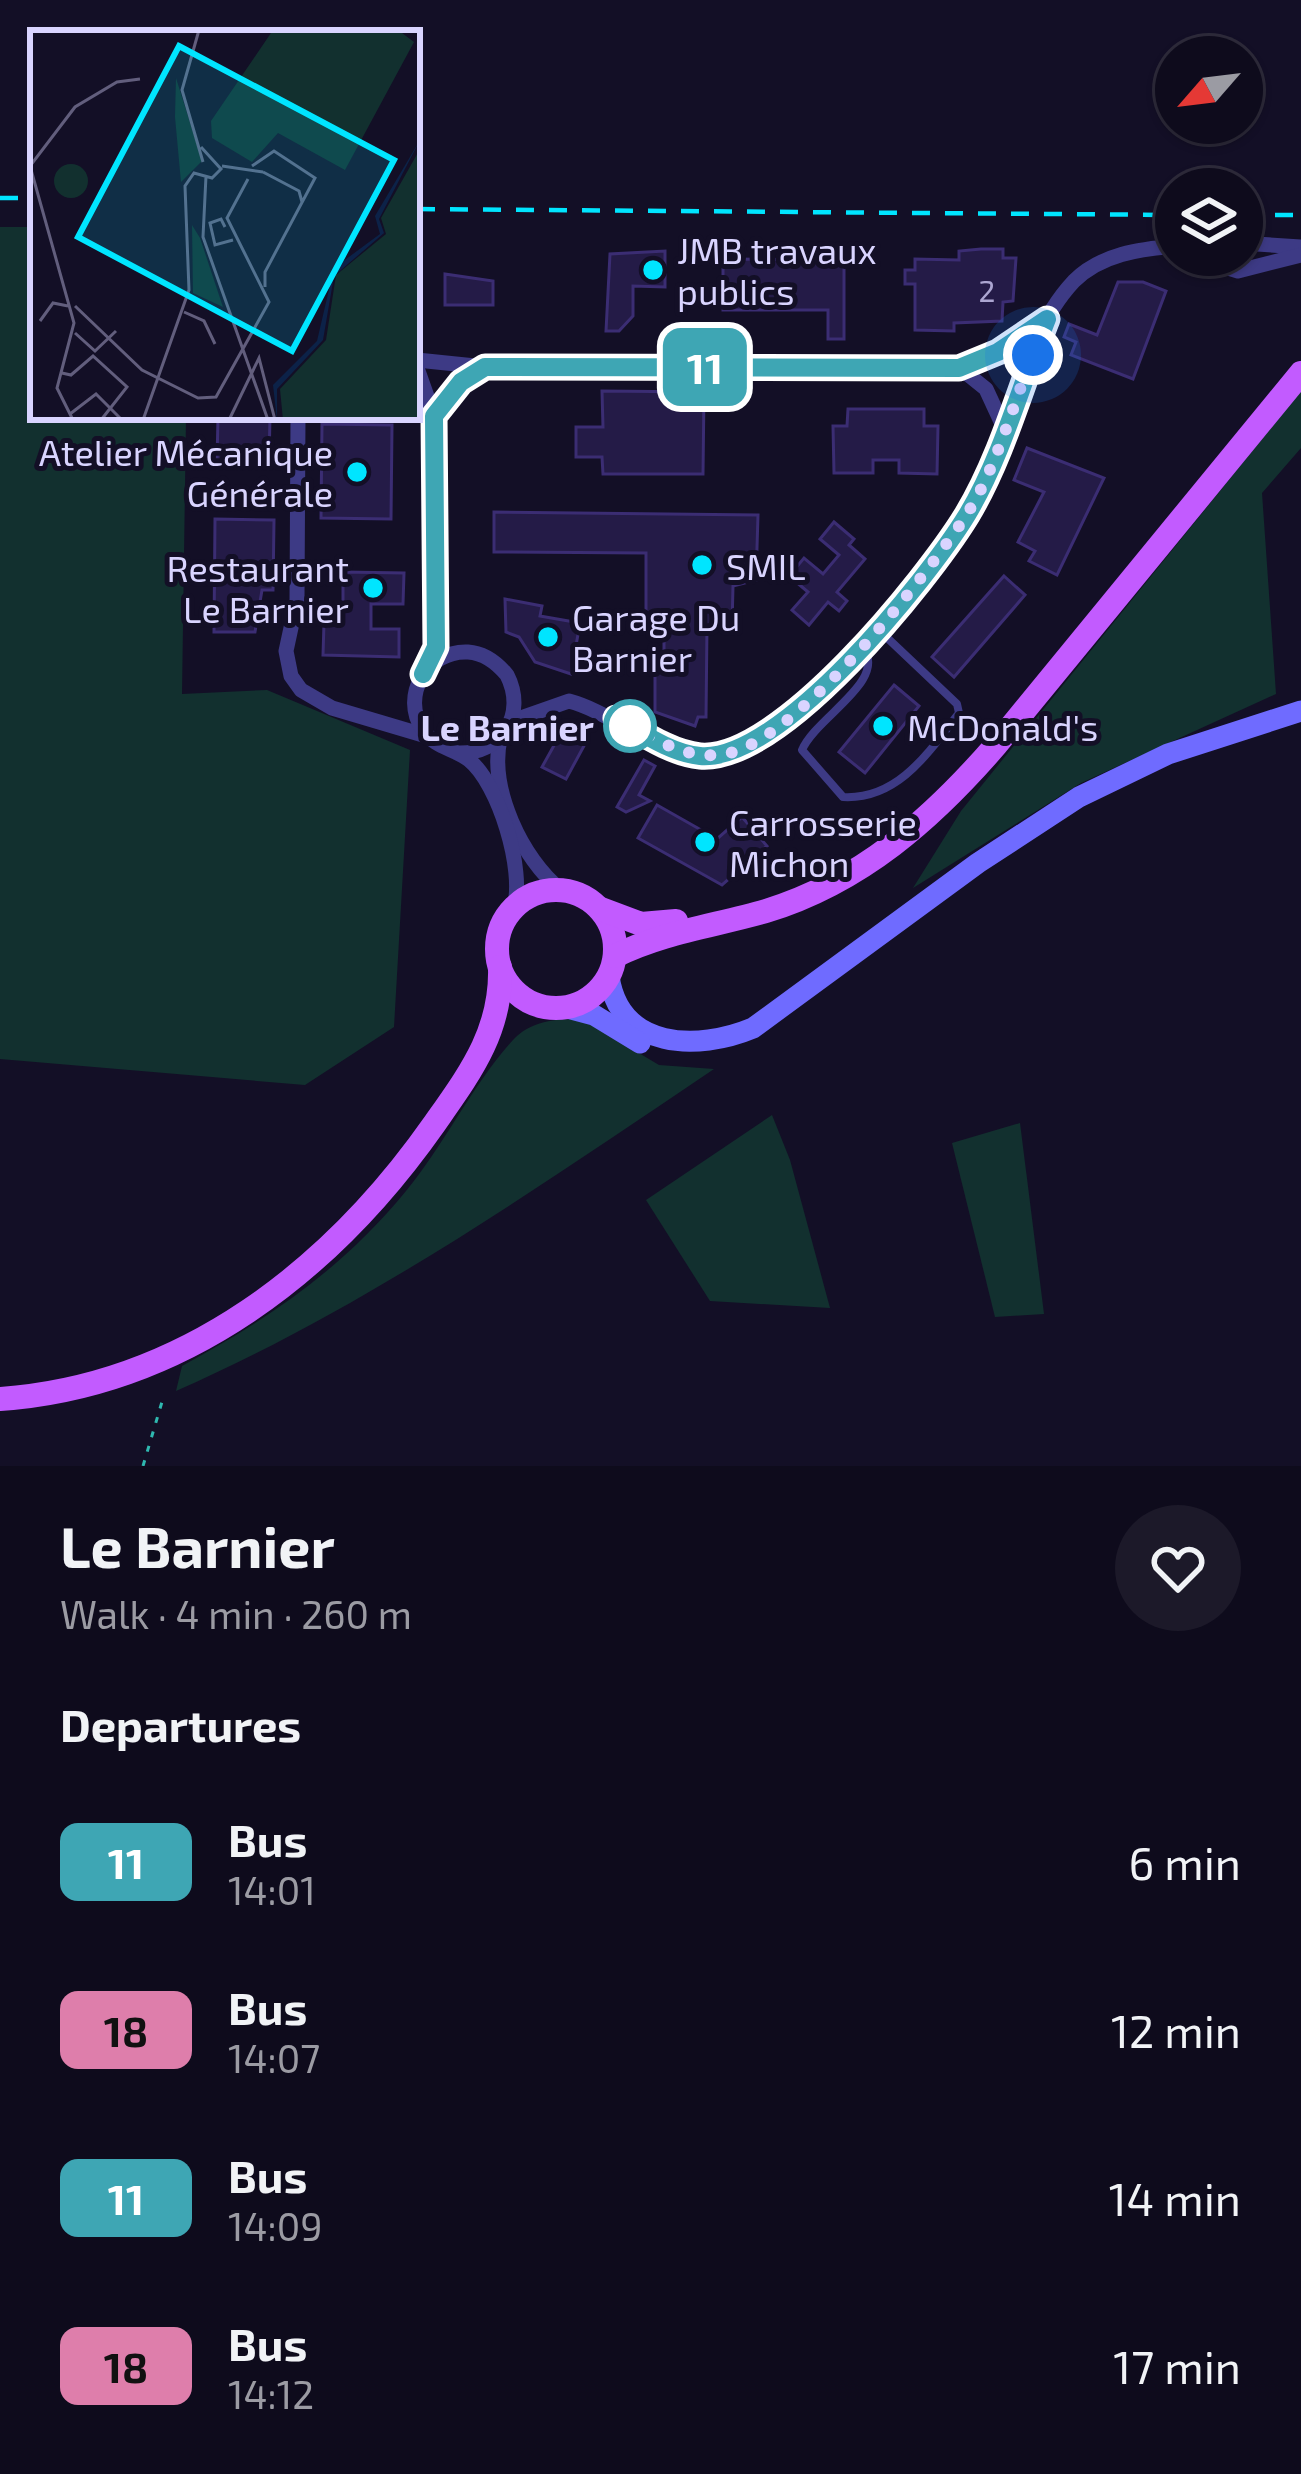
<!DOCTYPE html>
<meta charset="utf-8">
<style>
body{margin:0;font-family:"Exo 2",sans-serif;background:#1c1929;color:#f1f3f6;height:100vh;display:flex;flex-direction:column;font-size:45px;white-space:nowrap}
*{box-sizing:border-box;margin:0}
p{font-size:39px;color:#9b9ba3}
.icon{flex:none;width:66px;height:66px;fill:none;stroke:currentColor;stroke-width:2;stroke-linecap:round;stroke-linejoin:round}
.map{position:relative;height:1466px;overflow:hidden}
.sheet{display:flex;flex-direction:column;background:#0e0b1c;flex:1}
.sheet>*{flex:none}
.badge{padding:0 24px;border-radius:18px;font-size:42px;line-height:78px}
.needle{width:78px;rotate:242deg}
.buttons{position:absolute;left:1155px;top:36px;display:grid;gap:24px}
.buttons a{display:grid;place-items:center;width:108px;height:108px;border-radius:50%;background:#0e0b1c;box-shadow:0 3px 9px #0004,0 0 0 3px #2e2b3b;font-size:60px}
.you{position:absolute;width:60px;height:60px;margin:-30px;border:9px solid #fff;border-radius:50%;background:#1a73e8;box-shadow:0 0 0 18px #1a73e833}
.map>.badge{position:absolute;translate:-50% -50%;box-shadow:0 0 0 6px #fff}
h2{padding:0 60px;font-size:45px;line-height:108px}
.round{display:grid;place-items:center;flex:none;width:126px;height:126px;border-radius:63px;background:#1c1929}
.head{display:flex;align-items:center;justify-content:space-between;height:204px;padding:0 60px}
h1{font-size:57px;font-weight:700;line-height:90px}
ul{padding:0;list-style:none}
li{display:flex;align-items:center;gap:36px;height:168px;padding:0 60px}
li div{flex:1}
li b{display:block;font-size:45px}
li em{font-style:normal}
li .badge{min-width:132px;font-weight:700;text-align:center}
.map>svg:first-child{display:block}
</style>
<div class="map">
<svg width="1301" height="1466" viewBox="0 0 1301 1466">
<rect width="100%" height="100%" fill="#130f26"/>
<g fill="#12302f">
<polygon points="0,227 33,227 33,417 186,417 182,694 267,690 410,750 394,1027 305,1085 0,1059"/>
<polygon points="1301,391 1301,448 1262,493 1276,694 1081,783 913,888 961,811"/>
<path d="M580,1018L659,1065L714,1069C540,1186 369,1306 176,1391L182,1366C270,1318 342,1269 406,1191C445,1144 472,1085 513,1040C530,1021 556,1019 580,1018Z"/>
<polygon points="772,1115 790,1160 830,1308 710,1301 646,1200"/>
<polygon points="1020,1123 1044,1314 995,1317 952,1143"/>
</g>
<g fill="#241b47" stroke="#3b2d73" stroke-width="3">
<polygon points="981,249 1003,249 1003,258 1016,258 1013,301 1003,302 1002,321 954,323 954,331 915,330 915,284 905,284 905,270 915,270 915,259 959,260 959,251"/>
<polygon points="665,251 665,287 633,286 633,316 619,331 606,331 610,254"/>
<polygon points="723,259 844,260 844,339 828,339 828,310 723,310"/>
<polygon points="445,274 493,281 493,305 445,305"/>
<polygon points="1118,282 1143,282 1166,291 1133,379 1071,355 1076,342 1064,337 1069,324 1097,335"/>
<polygon points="602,391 704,392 703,474 603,474 602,457 576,457 576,427 603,427"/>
<polygon points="848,409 924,409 924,426 938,426 937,474 899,473 899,460 873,460 873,473 834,473 833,426 847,426"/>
<polygon points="218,417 270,417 269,462 217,462"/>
<polygon points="322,424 392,425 391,519 321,518"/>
<polygon points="1027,448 1104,478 1057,575 1029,561 1035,551 1018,542 1044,492 1014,480"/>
<polygon points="494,512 758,515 756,580 733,586 732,627 707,626 706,717 698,717 695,726 655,712 655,664 664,663 664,626 646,625 646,553 494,552"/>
<polygon points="215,519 274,520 273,590 262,590 255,632 214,632"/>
<polygon points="834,522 854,539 849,545 865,559 837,592 847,601 839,611 828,602 809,625 792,610 808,592 789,576 804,558 823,574 839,555 820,539"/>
<polygon points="343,572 404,573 403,604 371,604 371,629 399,629 399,657 323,655 324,623 343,617"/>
<polygon points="1004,576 1025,595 954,677 932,657"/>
<polygon points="505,599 542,606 540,616 580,623 571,674 535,662 519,637 506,632"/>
<polygon points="894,685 919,706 865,773 839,752"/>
<polygon points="561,733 585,744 566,779 542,767"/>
<polygon points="644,760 655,766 639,795 650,801 626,812 617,807"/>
<polygon points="657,805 717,839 742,817 767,846 722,885 638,838"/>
</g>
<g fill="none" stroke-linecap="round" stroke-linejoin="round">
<polyline stroke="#2fb8b0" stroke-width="3" stroke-dasharray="6 9" stroke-linecap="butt" points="143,1466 164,1395"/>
<path stroke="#3d3a85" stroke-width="8" d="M863,648C888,681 816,717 802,750L843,797C898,800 929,752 959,713L957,704L881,632"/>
<g stroke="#3d3a85" stroke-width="15">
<polyline points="1242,243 1301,247"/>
<polyline points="1186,255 1238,271 1301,255"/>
<polyline points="417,360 485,367 960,368 998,352 1044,320"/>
<polyline points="417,368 434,416"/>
<polyline points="960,368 986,389 1004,428"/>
<polyline points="298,417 297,600 286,651 291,676 301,690 332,708 423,735"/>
<polyline points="433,663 434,416 461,383 485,367"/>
<path d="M512,721L569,701C614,713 657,755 704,755C789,757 927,583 968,514C1010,442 1016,343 1074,281C1101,254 1140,249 1176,246"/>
<path d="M500,739C489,789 522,859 561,890"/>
<path d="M457,753C502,755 527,714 507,675C497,663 485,653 468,652C427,650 400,696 423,730C435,748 454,748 469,760C499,784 525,871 514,907"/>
</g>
<g stroke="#6f6bff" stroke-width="21">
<path d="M609,976C619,1050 698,1051 753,1028L978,863L1079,797L1168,754L1301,711"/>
<polyline points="564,1007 594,1015 640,1043"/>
</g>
<g stroke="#c25bff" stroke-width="24">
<circle cx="556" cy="949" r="59"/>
<polyline points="601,909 641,924 676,921"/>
<path d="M615,956C663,932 714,926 766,911C861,882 932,819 996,745L1301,373"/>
<path d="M0,1399C184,1386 332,1270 435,1123C470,1073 502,1031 500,967"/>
</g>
<g stroke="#00e5ff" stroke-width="4.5" stroke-dasharray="18 15" stroke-linecap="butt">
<polyline points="0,198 33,198"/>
<polyline points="417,209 1176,215"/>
<polyline points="1242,215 1301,215"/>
</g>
</g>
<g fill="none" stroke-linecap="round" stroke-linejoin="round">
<defs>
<path id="line" d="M423,674L436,647L434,416L461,382L485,367L959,368L998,352L1047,319C1022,382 1002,457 967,515C927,580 780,763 700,756C670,753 641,732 616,718"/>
</defs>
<use href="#line" stroke="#fff" stroke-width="27"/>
<use href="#line" stroke="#3ea6b4" stroke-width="18"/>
<path stroke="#d9d4ff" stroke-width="12" stroke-dasharray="0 21.6" d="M630,726C661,742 689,760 725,754C796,742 926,577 965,517C996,470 1012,407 1033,355"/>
</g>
<g fill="#00e5ff" stroke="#130f26" stroke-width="4.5">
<circle cx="653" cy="270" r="12"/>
<circle cx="357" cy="472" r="12"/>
<circle cx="702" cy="565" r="12"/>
<circle cx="373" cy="588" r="12"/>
<circle cx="548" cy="637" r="12"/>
<circle cx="883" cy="726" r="12"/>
<circle cx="705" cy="842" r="12"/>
</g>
<circle fill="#fff" stroke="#3ea6b4" stroke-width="6" cx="630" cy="726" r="24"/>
<g text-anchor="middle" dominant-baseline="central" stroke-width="10" stroke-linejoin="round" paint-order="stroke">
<g font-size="30" fill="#aca6d1">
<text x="987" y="290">2</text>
</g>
<g font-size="36" fill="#d9d4ff" stroke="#130f26" text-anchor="start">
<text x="677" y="249">JMB travaux<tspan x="677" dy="41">publics</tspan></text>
<text x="333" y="451" text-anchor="end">Atelier Mécanique<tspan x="333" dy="41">Générale</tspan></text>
<text x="726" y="565">SMIL</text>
<text x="349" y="567" text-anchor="end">Restaurant<tspan x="349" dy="41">Le Barnier</tspan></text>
<text x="572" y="616">Garage Du<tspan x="572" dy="41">Barnier</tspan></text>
<text x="907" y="726">McDonald's</text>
<text x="729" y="821">Carrosserie<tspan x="729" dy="41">Michon</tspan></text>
</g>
<g font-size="36" font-weight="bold" fill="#d9d4ff" stroke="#130f26" text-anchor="end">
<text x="594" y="726">Le Barnier</text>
</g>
</g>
<g transform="translate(30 30)">
<rect width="390" height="390" fill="#130f26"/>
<path d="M243,0H368L384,12L315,140L248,103L222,132L182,108L181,91ZM146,48L172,131L151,152L145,87ZM390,119V390H253L250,359L296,310L306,245L356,204L351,188ZM24 151a17 17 0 1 1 34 0a17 17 0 1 1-34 0ZM162,195L170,208L193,277L163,263Z" fill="#12302f"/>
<path d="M390,110L349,189L354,203L304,246L293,310L247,359V390L243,355L287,311L304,238L350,204L345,186Z" fill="#0c2248"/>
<path fill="none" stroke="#625e7d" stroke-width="3" d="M169,0L152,60L173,132M192,136L233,142M222,136L244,121L285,148L235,242V257M233,142L269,161L272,172M176,146L173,207L238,390M195,197L191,189L180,193L185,215L203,210M45,276L112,340L168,368L186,367L239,272L197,188L218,149M154,282L174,291L185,314M10,291L23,273L38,276M45,303L65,321L86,301M32,343L41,345L63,326L97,357L71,390M40,384L66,364L92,390M43,390L27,358L44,293L0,136L45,77L87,52L110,49M113,390L159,260L155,156L164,143L182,148L191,139L171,117M199,390L229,328L245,390"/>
<path fill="#00e5ff" fill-opacity="0.15" stroke="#00e5ff" stroke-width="6" d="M149,16L364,130L262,321L48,207Z"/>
<rect width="390" height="390" fill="none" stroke="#d9d4ff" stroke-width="6"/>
</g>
</svg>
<div class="buttons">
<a><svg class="needle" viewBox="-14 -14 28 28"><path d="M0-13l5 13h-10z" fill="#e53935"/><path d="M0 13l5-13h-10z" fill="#9b9ba3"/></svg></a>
<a><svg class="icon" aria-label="layers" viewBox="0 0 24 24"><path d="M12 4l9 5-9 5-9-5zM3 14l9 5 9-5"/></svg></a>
</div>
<div class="you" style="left:1033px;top:355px"></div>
<b class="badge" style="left:705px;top:367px;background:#3ea6b4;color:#fff">11</b>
</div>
<section class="sheet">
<div class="head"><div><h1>Le Barnier</h1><p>Walk · 4 min · 260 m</p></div><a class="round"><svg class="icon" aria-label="heart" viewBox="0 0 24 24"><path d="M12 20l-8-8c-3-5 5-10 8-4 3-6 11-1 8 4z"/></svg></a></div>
<h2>Departures</h2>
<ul>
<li><span class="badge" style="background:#3ea6b4;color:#fff">11</span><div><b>Bus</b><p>14:01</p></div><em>6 min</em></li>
<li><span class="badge" style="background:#de7eab;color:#111">18</span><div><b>Bus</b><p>14:07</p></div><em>12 min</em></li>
<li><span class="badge" style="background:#3ea6b4;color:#fff">11</span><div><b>Bus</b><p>14:09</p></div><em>14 min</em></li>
<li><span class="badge" style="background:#de7eab;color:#111">18</span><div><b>Bus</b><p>14:12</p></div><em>17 min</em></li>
</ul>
</section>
